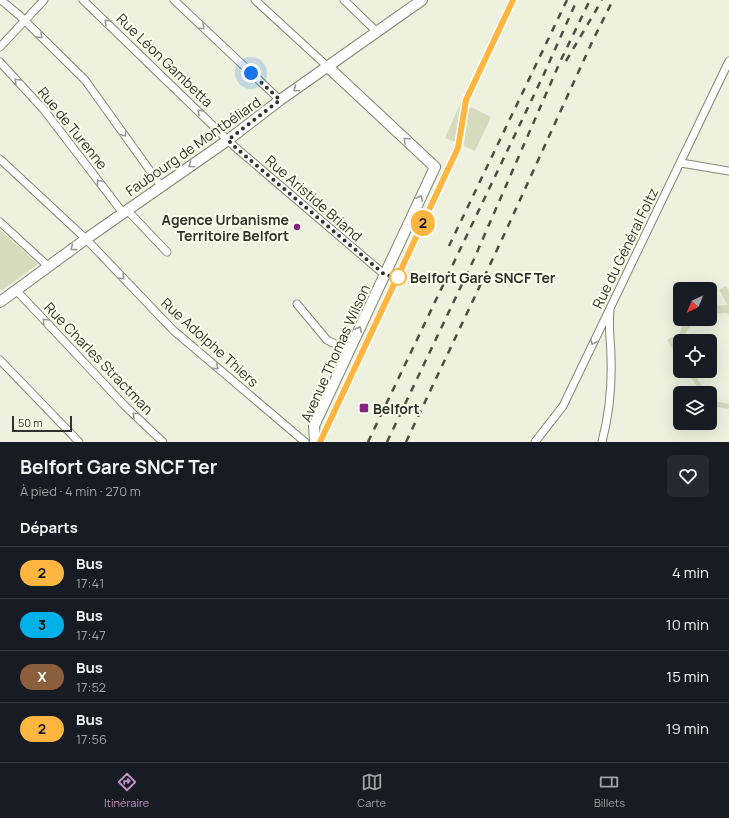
<!DOCTYPE html>
<html lang="fr">
<meta charset="utf-8">
<style>
body{margin:0;font-family:Manrope,sans-serif;background:#242831;color:#f1f3f6;height:100vh;display:flex;flex-direction:column;font-size:15px;white-space:nowrap}
*{box-sizing:border-box;margin:0}
p{font-size:13px;color:#9ea1a6}
.icon{flex:none;width:22px;height:22px;fill:none;stroke:currentColor;stroke-width:2;stroke-linecap:round;stroke-linejoin:round}
.map{position:relative;height:442px;overflow:hidden}
.drawer{display:flex;flex-direction:column;background:#171b24;flex:1}
.drawer>*{flex:none}
.badge{padding:0 8px;border-radius:13px;font-size:14px;line-height:26px}
.needle{width:26px;rotate:224deg}
.fabs{position:absolute;left:673px;top:282px;display:grid;gap:8px}
.fabs a{display:grid;place-items:center;width:44px;height:44px;border-radius:6px;background:#171b24;box-shadow:0 4px 16px #0002;font-size:20px}
.scale{position:absolute;left:12px;bottom:10px;width:60px;box-sizing:border-box;padding-left:4px;border:2px solid #31332b;border-top:0;font-size:11px;line-height:14px;white-space:nowrap;color:#31332b;-webkit-text-stroke:3px #fafeeb;paint-order:stroke}
.you{position:absolute;width:20px;height:20px;margin:-10px;border:3px solid #fff;border-radius:50%;background:#1a73e8;box-shadow:0 0 0 6px #1a73e833}
.map>.badge{position:absolute;translate:-50% -50%;box-shadow:0 0 0 2px #fff}
h2{padding:0 20px;font-size:15px;line-height:36px}
.round{display:grid;place-items:center;flex:none;width:42px;height:42px;border-radius:6px;background:#242831}
.summary{display:flex;align-items:center;justify-content:space-between;height:68px;padding:0 20px}
h1{font-size:19px;font-weight:700;line-height:30px}
ul{padding:0;list-style:none}
li{display:flex;align-items:center;gap:12px;height:52px;padding:0 20px;border-top:1px solid #363941}
li div{flex:1}
li b{display:block;font-size:15px}
li em{font-style:normal}
li .badge{min-width:44px;font-weight:700;text-align:center}
.tab-bar{display:flex;justify-content:space-around;align-items:center;height:56px;border-top:1px solid #363941;background:#171b24;font-size:11px;color:#9ea1a6}
.tab-bar a{display:grid;justify-items:center;gap:2px}
.tab-bar .active{color:#c294c4}
.map>svg:first-child{display:block}
</style>
<div class="map">
<svg width="729" height="442" viewBox="0 0 729 442">
<rect width="100%" height="100%" fill="#edf1dd"/>
<g fill="#d5dbbc">
<polygon points="461,102 455,142 445,138"/>
<polygon points="471,107 491,117 475,151 464,146 468,113"/>
<polygon points="0,230 38,264 2,290 0,289"/>
<polygon points="726,286 729,291 729,314 725,313 710,314 710,308 714,306 728,305 719,290"/>
<path d="M690,319H700C692,324 684,331 683,341H680V360L667,340L672,337L676,342L682,327Z"/>
<polygon points="687,371 693,371 706,393 701,393"/>
<polygon points="710,397 714,401 729,404 729,409 717,407 711,410 710,408"/>
</g>
<g fill="none" stroke-linecap="round" stroke-linejoin="round">
<defs>
<g id="street">
<polyline points="1,0 19,15 85,80 161,186"/>
<polyline points="83,0 235,147 385,275"/>
<polyline points="174,0 280,100"/>
<polyline points="255,0 328,67"/>
<polyline points="344,0 377,32"/>
<polyline points="0,47 44,0"/>
<polyline points="0,62 44,110 123,213"/>
<polyline points="0,159 86,239 173,330 305,442"/>
<polyline points="681,163 729,171"/>
<polyline points="127,210 167,252"/>
<polyline points="0,222 49,267"/>
<polyline points="16,290 125,406 163,442"/>
<polyline points="297,304 327,340 349,351"/>
<polyline points="0,360 79,442"/>
<polyline points="535,442 563,406 729,61"/>
<path d="M602,442C609,415 612,386 611,358C611,343 608,327 610,311"/>
</g>
<g id="secondary">
<polyline points="0,302 86,239 228,140 280,100 422,0"/>
<polyline points="315,442 314,426 435,167 328,67"/>
</g>
</defs>
<use href="#street" stroke="#848775" stroke-width="9"/>
<use href="#secondary" stroke="#848775" stroke-width="12"/>
<use href="#street" stroke="#fff" stroke-width="7"/>
<use href="#secondary" stroke="#fff" stroke-width="10"/>
<g stroke="#4c4e44" stroke-width="2.5" stroke-dasharray="7 7" stroke-linecap="butt">
<polyline points="566,61 602,0"/>
<polyline points="449,246 567,0"/>
<polyline points="368,442 544,74 577,0"/>
<polyline points="387,442 474,259 560,62 590,0"/>
<polyline points="406,442 504,235 593,40 613,0"/>
</g>
</g>
<defs><path id="oneway-chevron" d="M-2-3.5L2.5 0L-2 3.5" fill="none" stroke-width="1.6" stroke-linecap="round" stroke-linejoin="round"/></defs>
<g stroke="#989995">
<use href="#oneway-chevron" transform="translate(107 22) rotate(-136)"/>
<use href="#oneway-chevron" transform="translate(202 27) rotate(43)"/>
<use href="#oneway-chevron" transform="translate(40 36) rotate(44)"/>
<use href="#oneway-chevron" transform="translate(17 81) rotate(-133)"/>
<use href="#oneway-chevron" transform="translate(296 89) rotate(145)"/>
<use href="#oneway-chevron" transform="translate(200 112) rotate(-136)"/>
<use href="#oneway-chevron" transform="translate(124 134) rotate(54)"/>
<use href="#oneway-chevron" transform="translate(406 140) rotate(-137)"/>
<use href="#oneway-chevron" transform="translate(191 165) rotate(145)"/>
<use href="#oneway-chevron" transform="translate(99 182) rotate(-128)"/>
<use href="#oneway-chevron" transform="translate(420 198) rotate(-65)"/>
<use href="#oneway-chevron" transform="translate(73 248) rotate(143)"/>
<use href="#oneway-chevron" transform="translate(122 277) rotate(46)"/>
<use href="#oneway-chevron" transform="translate(45 321) rotate(-133)"/>
<use href="#oneway-chevron" transform="translate(359 329) rotate(-65)"/>
<use href="#oneway-chevron" transform="translate(593 342) rotate(115)"/>
<use href="#oneway-chevron" transform="translate(216 367) rotate(40)"/>
<use href="#oneway-chevron" transform="translate(135 415) rotate(-137)"/>
</g>
<g fill="none" stroke-linecap="round" stroke-linejoin="round">
<defs>
<polyline id="line" points="320,442 458,148 466,100 513,0"/>
</defs>
<use href="#line" stroke="#fff" stroke-width="9"/>
<use href="#line" stroke="#ffb641" stroke-width="6"/>
<polyline stroke="#31332b" stroke-width="4" stroke-dasharray="0 7.2" points="251,73 280,100 228,140 235,147 385,275 398,277"/>
</g>
<g fill="#882088" stroke="#fafeeb" stroke-width="1.5">
<circle cx="297" cy="227" r="4"/>
<rect x="359" y="403" width="10" height="10" rx="2"/>
</g>
<circle fill="#fff" stroke="#ffb641" stroke-width="2" cx="398" cy="277" r="8"/>
<g text-anchor="middle" dominant-baseline="central" stroke-width="4" stroke-linejoin="round" paint-order="stroke">
<g font-size="14" fill="#31332b" stroke="#fafeeb">
<text transform="translate(165 60) rotate(44)">Rue Léon Gambetta</text>
<text transform="translate(73 128) rotate(51)">Rue de Turenne</text>
<text transform="translate(193 146) rotate(-35)">Faubourg de Montbéliard</text>
<text transform="translate(314 198) rotate(41)">Rue Aristide Briand</text>
<text transform="translate(625 248) rotate(-64)">Rue du Général Foltz</text>
<text transform="translate(210 342) rotate(42)">Rue Adolphe Thiers</text>
<text transform="translate(335 353) rotate(-66)">Avenue Thomas Wilson</text>
<text transform="translate(99 358) rotate(46)">Rue Charles Stractman</text>
</g>
<g font-size="14" font-weight="bold" fill="#31332b" stroke="#fafeeb" text-anchor="end">
<text x="289" y="219">Agence Urbanisme<tspan x="289" dy="16">Territoire Belfort</tspan></text>
<text x="373" y="408" text-anchor="start">Belfort</text>
</g>
<g font-size="14" font-weight="bold" fill="#31332b" stroke="#fafeeb" text-anchor="start">
<text x="410" y="277">Belfort Gare SNCF Ter</text>
</g>
</g>
</svg>
<div class="fabs">
<a><svg class="needle" viewBox="-14 -14 28 28"><path d="M0-13l5 13h-10z" fill="#e53935"/><path d="M0 13l5-13h-10z" fill="#9ea1a6"/></svg></a>
<a><svg class="icon" aria-label="locate" viewBox="0 0 24 24"><circle cx="12" cy="12" r="6"/><path d="M12 2v4M12 18v4M2 12h4M18 12h4"/></svg></a>
<a><svg class="icon" aria-label="layers" viewBox="0 0 24 24"><path d="M12 4l9 5-9 5-9-5zM3 14l9 5 9-5"/></svg></a>
</div>
<div class="scale">50 m</div>
<div class="you" style="left:251px;top:73px"></div>
<b class="badge" style="left:423px;top:223px;background:#ffb641;color:#111">2</b>
</div>
<section class="drawer">
<div class="summary"><div><h1>Belfort Gare SNCF Ter</h1><p>À pied · 4 min · 270 m</p></div><a class="round"><svg class="icon" aria-label="heart" viewBox="0 0 24 24"><path d="M12 20l-8-8c-3-5 5-10 8-4 3-6 11-1 8 4z"/></svg></a></div>
<h2>Départs</h2>
<ul>
<li><span class="badge" style="background:#ffb641;color:#111">2</span><div><b>Bus</b><p>17:41</p></div><em>4 min</em></li>
<li><span class="badge" style="background:#00b1e9;color:#111">3</span><div><b>Bus</b><p>17:47</p></div><em>10 min</em></li>
<li><span class="badge" style="background:#8b5e3c;color:#fff">X</span><div><b>Bus</b><p>17:52</p></div><em>15 min</em></li>
<li><span class="badge" style="background:#ffb641;color:#111">2</span><div><b>Bus</b><p>17:56</p></div><em>19 min</em></li>
</ul>
</section>
<nav class="tab-bar">
<a class="active"><svg class="icon" aria-label="directions" viewBox="0 0 24 24"><path d="M12 3l9 9-9 9-9-9zM9 14v-3h6M13 9l2 2-2 2"/></svg>Itinéraire</a>
<a><svg class="icon" aria-label="map" viewBox="0 0 24 24"><path d="M3 6l6-2 6 2 6-2v14l-6 2-6-2-6 2zM9 4v14M15 6v14"/></svg>Carte</a>
<a><svg class="icon" aria-label="tickets" viewBox="0 0 24 24"><path d="M3 7h18v10H3zM15 7v10"/></svg>Billets</a>
</nav>
